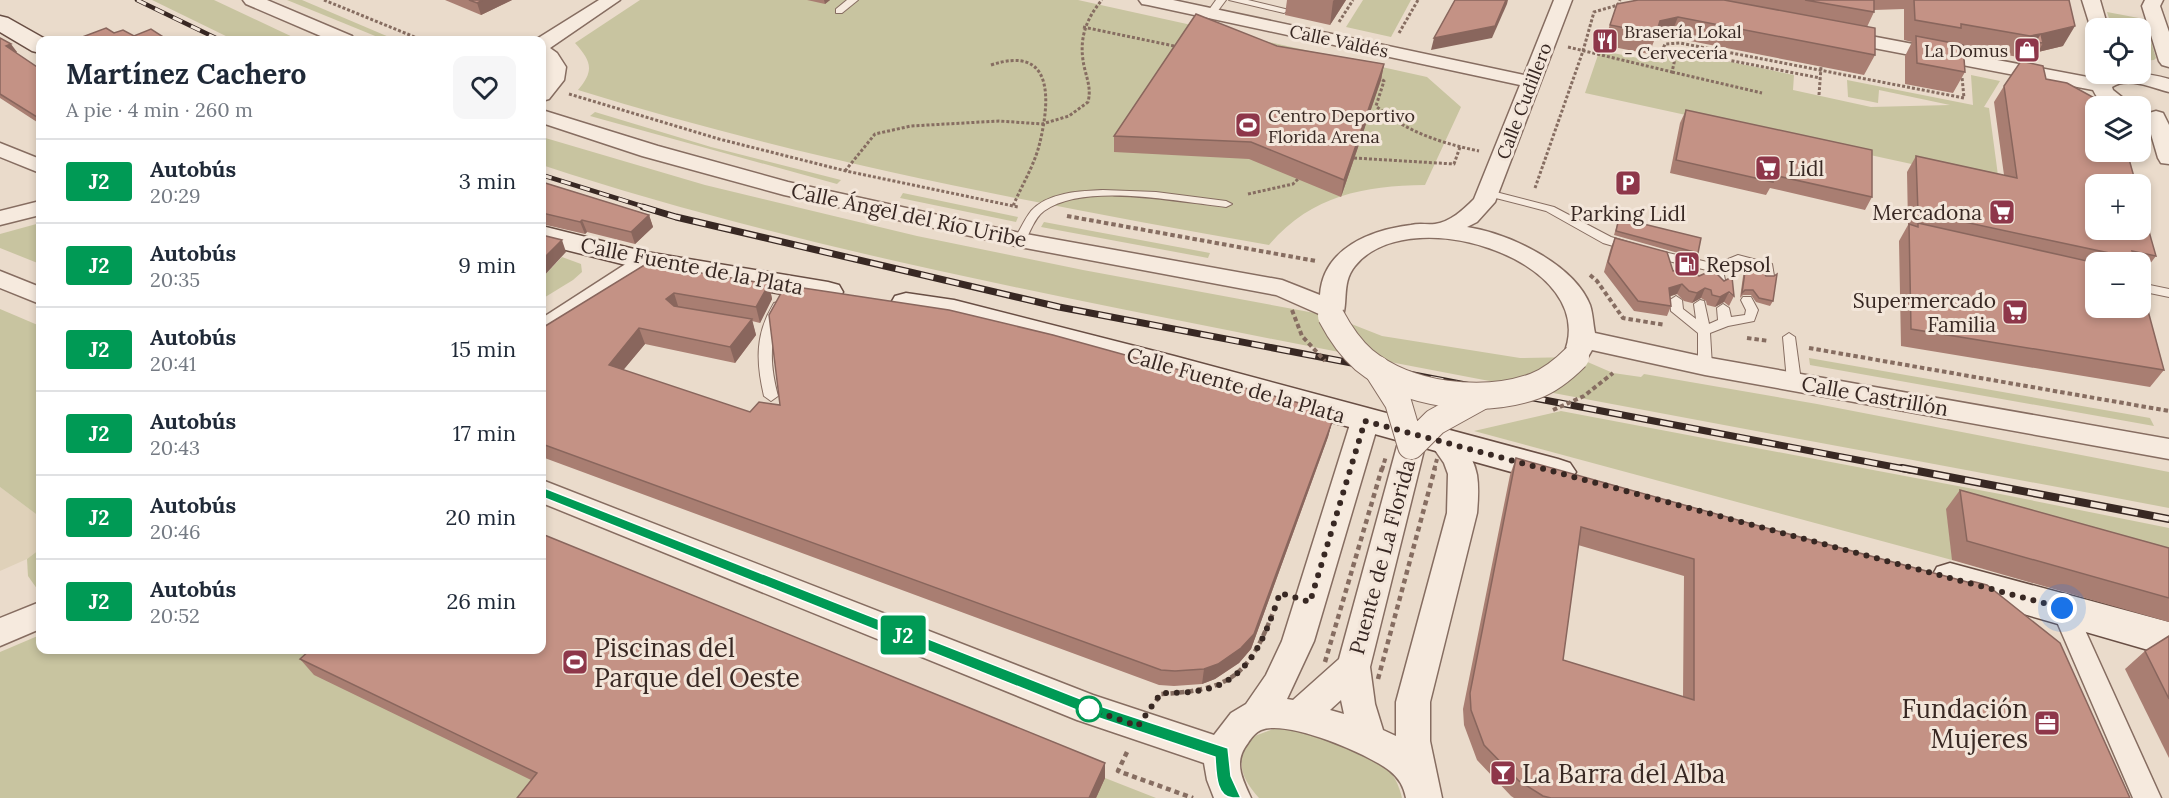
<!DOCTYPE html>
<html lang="es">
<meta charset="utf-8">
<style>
body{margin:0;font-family:Lora,serif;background:#f6f6f7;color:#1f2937;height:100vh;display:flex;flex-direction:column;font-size:22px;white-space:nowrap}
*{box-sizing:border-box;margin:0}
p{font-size:20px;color:#747a83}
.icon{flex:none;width:33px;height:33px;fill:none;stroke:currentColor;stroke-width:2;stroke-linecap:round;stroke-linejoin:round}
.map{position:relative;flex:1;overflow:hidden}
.details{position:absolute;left:36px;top:36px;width:510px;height:618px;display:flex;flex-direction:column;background:#fff;border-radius:12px;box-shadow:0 3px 9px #0003}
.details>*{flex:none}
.badge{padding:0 12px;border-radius:4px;font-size:21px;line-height:39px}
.fabs{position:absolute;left:2085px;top:18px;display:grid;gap:12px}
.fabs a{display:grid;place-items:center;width:66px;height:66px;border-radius:12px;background:#fff;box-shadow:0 3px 9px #0003;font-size:30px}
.you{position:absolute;width:30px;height:30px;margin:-15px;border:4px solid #fff;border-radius:50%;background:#1a73e8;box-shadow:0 0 0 9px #1a73e833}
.map>.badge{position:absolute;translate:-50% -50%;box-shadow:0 0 0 3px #fff}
.round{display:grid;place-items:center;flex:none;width:63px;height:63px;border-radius:12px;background:#f6f6f7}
.head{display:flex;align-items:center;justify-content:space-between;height:102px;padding:0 30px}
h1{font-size:28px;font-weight:700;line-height:45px}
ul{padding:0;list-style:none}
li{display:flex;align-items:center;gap:18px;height:84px;padding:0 30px;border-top:2px solid #e0e1e3}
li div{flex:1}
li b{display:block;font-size:22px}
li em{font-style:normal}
li .badge{min-width:66px;font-weight:700;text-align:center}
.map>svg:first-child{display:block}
</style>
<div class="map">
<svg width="2169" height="798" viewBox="0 0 2169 798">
<rect width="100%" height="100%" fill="#eadbcb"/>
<polygon fill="#dfd1b9" points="0,487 40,517 40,549 27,559 0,571"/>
<g fill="#c8c4a0">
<polygon points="152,0 214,0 299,40 234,40"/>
<polygon points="287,0 302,0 396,40 385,40"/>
<path d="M640,0H1078L1427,77L1461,107L1425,185C1363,186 1312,195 1269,245C1036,204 804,160 578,90C595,70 591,61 575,43Z"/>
<polygon points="1363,0 1411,0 1391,37 1346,27"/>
<polygon points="2107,12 2144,19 2156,58 2154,60 2141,61 2140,28 2112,28"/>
<polygon points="1603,51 1663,63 1666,52 1678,54 1678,51 1794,75 1793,90 1871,107 1950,105 1879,90 1878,103 1848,97 1847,80 1973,105 1971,75 2000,81 1984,107 1989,108 1999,183 1585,93 1599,52"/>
<polygon points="595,112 711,147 841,180 837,184 590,116"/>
<path d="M542,137L705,185L917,236L1083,270L1331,316L1382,336L1520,358L1576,357L1613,373L1641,377L1644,374L1817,404L2169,472V508C1857,449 1544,393 1232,331C1000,285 767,239 542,165Z"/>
<polygon points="903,193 1018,217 1016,222 900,198"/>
<polygon points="1044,222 1210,253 1208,258 1041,227"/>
<polygon points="40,223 40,264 0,248 0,234"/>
<polygon points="562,257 581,264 582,272 573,280 542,299 542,278"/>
<polygon points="0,309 40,326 40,517 0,487"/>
<polygon points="1809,358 2150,418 2154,426 1810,365"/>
<polygon points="1561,411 2000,494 2169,528 2169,570 1952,560 1474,431"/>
<polygon points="542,547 1105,778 1156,798 0,798 0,652 40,635 40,650 542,650"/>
<polygon points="40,549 40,593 28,576 27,559"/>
<path d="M1276,728C1304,729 1357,747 1381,763C1393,771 1399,785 1402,798H1259C1240,777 1235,761 1252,737Z"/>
</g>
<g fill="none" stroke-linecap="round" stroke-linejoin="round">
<defs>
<g id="service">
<polygon points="847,0 858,0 842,13 836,13 836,9"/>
<polygon points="1216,0 1226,0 1214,16 1208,16 1206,14"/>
<polygon points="1229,0 1248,0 1289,10 1284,13"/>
<path d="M1103,190L1156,192L1226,201L1232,204L1226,207C1178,202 1085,182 1044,211C1034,218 1030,233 1024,243L1020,244L1014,240C1020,230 1024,220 1031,211C1048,192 1081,191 1103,190Z"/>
<polygon points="1488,190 1554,207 1611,237 1634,244 1636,247 1630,251 1603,243 1546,211 1484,195 1484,191"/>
<polygon points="1651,249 1716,264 1738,255 1772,264 1774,276 1772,279 1764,279 1762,269 1758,268 1756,275 1748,275 1747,265 1739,263 1723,270 1726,285 1720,289 1714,285 1711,271 1647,256 1645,253"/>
<polygon points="2140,283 2169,289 2169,297 2140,291"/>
<polygon points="1676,296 1682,300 1683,309 1696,319 1694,304 1700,300 1704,301 1709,324 1718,320 1717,308 1723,304 1729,308 1731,317 1745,315 1746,310 1741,300 1743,297 1751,297 1758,310 1754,321 1728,326 1710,333 1712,366 1705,371 1698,366 1698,333 1671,311 1670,300"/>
<path d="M778,302L784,306C769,338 769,362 778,396L771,401L764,396C756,362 755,334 774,303Z"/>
<polygon points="1789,333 1795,337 1801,381 1794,386 1787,381 1783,337"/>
</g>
<polygon id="pedestrian" points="2063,598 2072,601 2075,608 2161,798 2133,798 2051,608 2054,601"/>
<g id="minor">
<polygon points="243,0 267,0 352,36 354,40 330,40 246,4"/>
<polygon points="599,0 620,0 550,48 557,53 566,67 564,80 549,99 542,101 542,83 546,67 542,60 542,40 535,40"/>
<path d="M1139,0H1173L1524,75L1554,0H1572L1495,202L1477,222L1467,227C1508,233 1574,264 1590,305C1593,314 1593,324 1595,333L1705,357L2169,439V459L1705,375L1592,350L1585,362L1576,365L1567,362L1563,356C1605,262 1409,198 1355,266C1340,284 1350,306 1340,322L1331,324L1322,322L1319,314L1276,295L1020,247L784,195L642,156L542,123V110L658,146L788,182L1020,233L1282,280L1320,295C1323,248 1371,230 1411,225C1419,223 1427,225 1435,224C1450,222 1463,210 1474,199L1520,85L1148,5L1142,4Z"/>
<polygon points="2082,0 2100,0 2108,28 2096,28 2096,33 2092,32"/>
<polygon points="2145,0 2163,0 2160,6 2169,32 2169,67 2162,65 2159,61 2142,6"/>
<path d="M1839,30L2098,79C2114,67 2151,74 2169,79V92C2152,88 2128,76 2112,87L2113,90L2133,106C2116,108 2101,108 2093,90L1832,40L1830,36L1832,32Z"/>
<polygon points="2156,111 2163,113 2169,125 2169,164 2161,163 2158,158 2146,117 2149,113"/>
<polygon points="0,143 40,159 40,173 0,157"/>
<polygon points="40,201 40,215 0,225 0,211"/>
<polygon points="646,254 654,256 658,261 654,266 551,336 542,338 542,318 638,256"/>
<polygon points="0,271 40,287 40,304 0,288"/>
<path d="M1365,411L1375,414L1379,421L1314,641L1287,699L1293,700L1339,659L1397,446L1401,439L1411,436L1421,439L1425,446L1370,667L1375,704L1383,730L1396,736V702L1447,513L1448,474L1444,463L1428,440L1432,433C1456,426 1473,454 1477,475C1479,488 1478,501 1477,513L1430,702V741L1442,798H1406C1404,787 1399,778 1390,771C1369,754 1287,719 1261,730C1256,732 1251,738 1248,743C1233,762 1242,778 1251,798H1214L1207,780L1204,763L1077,720L542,503V480L1093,695L1214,735L1231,713L1246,704L1266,675L1282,641L1351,421L1355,414ZM1341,700L1344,714L1330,710Z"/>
<polygon points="40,602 40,629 0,646 0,618"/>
</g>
<g id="secondary">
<polygon points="0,16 8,18 47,40 40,40 40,53 32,51 0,32"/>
<polygon points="542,226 646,252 828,282 839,285 843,292 839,299 828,302 646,270 542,244"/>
<polygon points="906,293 954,300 1174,356 1558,459 1570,463 1576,472 1570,481 1558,485 1173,378 954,320 895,310 891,303 895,296"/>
<polygon points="1950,563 2169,622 2169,656 1937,589 1931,578 1937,567"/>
</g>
</defs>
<use href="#service" stroke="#866d61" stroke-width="2"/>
<use href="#pedestrian" stroke="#866d61" stroke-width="3"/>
<use href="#minor" stroke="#866d61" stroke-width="3"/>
<use href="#secondary" stroke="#684e44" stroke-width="3"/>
<g stroke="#866d61" stroke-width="3" stroke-dasharray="3 2" stroke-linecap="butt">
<polyline points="324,0 422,40"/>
<polyline points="1339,22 1353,0"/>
<polyline points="1083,27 1179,47"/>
<polyline points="1399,33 1418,0"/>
<polyline points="1568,47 1672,72 1677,50 1820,78"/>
<polyline points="1676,52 1663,49 1665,44 1680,43 1964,98 1962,77"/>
<path d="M991,65C1054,44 1050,100 1040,142C1035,164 1022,185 1013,206"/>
<polyline points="1672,72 1762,93"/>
<path d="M1378,77L1384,81L1376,106C1406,132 1441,143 1479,151"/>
<polyline points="569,94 719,139 846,171 1018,207"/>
<polyline points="1819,95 1821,67"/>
<polyline points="1354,158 1454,164 1460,147"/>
<path d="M845,171L875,134L911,126L999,121L1042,124L1069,116L1088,102C1091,90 1088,82 1085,70C1078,43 1084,21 1102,0"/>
<polyline points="1535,188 1583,51 1594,12 1618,5 1620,0"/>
<polyline points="1248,194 1293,184 1298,179"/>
</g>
<g stroke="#866d61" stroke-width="4" stroke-dasharray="4.5 3" stroke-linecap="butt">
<polyline points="1067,216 1316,261"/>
<polyline points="1590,275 1597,281 1623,318 1665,325"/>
<polyline points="1747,338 1769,341"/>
<polyline points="1809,348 2169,411"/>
</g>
<g stroke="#866d61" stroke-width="4.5" stroke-dasharray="5 4" stroke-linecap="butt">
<path d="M1156,701L1161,694C1235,690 1250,673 1276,605"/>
<polyline points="1127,752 1118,771 1193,798"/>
</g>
<use href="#service" fill="#f6eade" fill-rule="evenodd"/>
<use href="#pedestrian" fill="#f6eade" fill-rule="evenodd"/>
<use href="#minor" fill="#f6eade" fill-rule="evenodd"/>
<use href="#secondary" fill="#f6eade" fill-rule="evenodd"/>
<defs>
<g id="rail-far2">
<polyline points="137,0 220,40"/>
<polyline points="542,175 648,208"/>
</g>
<polyline id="rail-far1" points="643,207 676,217 1059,307 1910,470"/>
<polyline id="rail" points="1902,468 2169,519"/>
</defs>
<use href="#rail-far2" stroke="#382823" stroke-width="4.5"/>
<use href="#rail-far1" stroke="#382823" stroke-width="7"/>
<use href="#rail" stroke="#382823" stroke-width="8"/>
<use href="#rail-far2" stroke="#f3e6da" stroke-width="3" stroke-dasharray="10" stroke-linecap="butt"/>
<use href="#rail-far1" stroke="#f3e6da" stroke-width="4.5" stroke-dasharray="13" stroke-linecap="butt"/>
<use href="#rail" stroke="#f3e6da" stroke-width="5" stroke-dasharray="16" stroke-linecap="butt"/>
<defs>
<g id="minor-bridge">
<path d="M1331,316C1340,333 1349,347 1364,360C1408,396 1482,405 1535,386C1551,380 1564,369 1576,357"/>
<polyline points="1377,369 1398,402 1411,446 1435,422 1482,396"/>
</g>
</defs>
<use href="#minor-bridge" stroke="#866d61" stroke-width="28" stroke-linecap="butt"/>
<g stroke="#866d61" stroke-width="4" stroke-dasharray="4.5 3" stroke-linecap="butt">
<polyline points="1292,310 1302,336 1325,361"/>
<polyline points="1553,410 1584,396 1613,373"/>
<polyline points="1382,470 1386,456"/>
<polyline points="1434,470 1437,459"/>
</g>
<g stroke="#866d61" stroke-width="4.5" stroke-dasharray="5 4" stroke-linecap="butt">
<polyline points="1325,662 1382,468"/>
<polyline points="1378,679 1435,468"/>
</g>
<use href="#minor-bridge" stroke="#f6eade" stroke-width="26"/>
</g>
<g fill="#a97e72" fill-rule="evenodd">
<polygon points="445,0 512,0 481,15"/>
<polygon points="807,0 830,0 825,4"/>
<polygon points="1287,0 1346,0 1330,25 1285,15"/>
<polygon points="1638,0 2069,0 2063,46 2038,52 2031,63 2046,79 2156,256 2143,273 2140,272 2140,262 2096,262 2096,308 2164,370 2150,387 1901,346 1899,241 1908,225 1907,172 1916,156 2004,175 1994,102 2004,86 2027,55 2018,57 1963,47 1965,72 1953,93 1905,84 1905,56 1912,42 1904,40 1904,9 1874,10 1874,12 1867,27 1875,55 1864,75 1670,37 1654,41 1649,54 1603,45 1617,4"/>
<polygon points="0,38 17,52 16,53 40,69 40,124 0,98"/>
<polygon points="1277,46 1384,64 1381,80 1341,197 1249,159 1114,152 1114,136"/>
<polygon points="1686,110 1872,197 1865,210 1770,188 1766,195 1670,173 1680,123"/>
<polygon points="542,182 649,215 653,227 635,244 587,232 585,234 542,224"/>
<polygon points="1619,218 1698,253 1696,258 1614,235"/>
<polygon points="1615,238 1673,271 1681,271 1680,266 1685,256 1692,270 1699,276 1734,296 1729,306 1724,302 1715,307 1707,305 1706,301 1701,298 1692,303 1684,301 1677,294 1670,296 1671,306 1667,316 1634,311 1604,272 1611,247"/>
<polygon points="646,264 769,284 772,299 760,323 752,321 756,335 735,363 645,344 623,370 750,412 780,405 1332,422 1328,437 1251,649 1239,663 1215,679 1202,684 1174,686 1159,685 542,457 542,328"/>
<polygon points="1746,265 1750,272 1760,272 1773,301 1770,306 1756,302 1751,295 1743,295 1740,298 1744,269"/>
<path d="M1516,458L1770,529L1969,583L1971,581L2130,798H1514L1511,796L1477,760L1464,725L1463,709L1510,475ZM1578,545L1684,576L1683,697L1563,660Z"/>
<polygon points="1960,490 2169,548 2169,622 1952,560 1946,509"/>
<polygon points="2169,636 2169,758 2125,669 2145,651"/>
<polygon points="300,659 1105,778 1096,798 517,798 531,780 314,675"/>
</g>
<g fill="#89665d">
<polygon points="483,0 512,0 481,15 477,3"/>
<polygon points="824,0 830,0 825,4"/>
<polygon points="1334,0 1346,0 1330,25 1333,1"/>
<polygon points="1506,0 1508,0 1507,4 1492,38 1431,50 1434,38"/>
<polygon points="1678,17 1670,37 1654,41 1660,21"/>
<polygon points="2075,26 2063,46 2038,52 2043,43 2041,34"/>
<polygon points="2040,34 2027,55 2018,57 2030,36"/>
<polygon points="11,44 17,52 12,54 6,46"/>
<polygon points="1384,64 1381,80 1341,197 1344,180"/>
<polygon points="649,215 653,227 635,244 631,232"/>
<polygon points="582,220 587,232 585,234 580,222"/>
<polygon points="562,240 566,252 542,278 542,260"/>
<polygon points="769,284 772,299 760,323 756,307"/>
<polygon points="1682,284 1677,294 1665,298 1669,288"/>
<polygon points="1705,288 1701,298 1692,303 1697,293"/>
<polygon points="1729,292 1724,302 1715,307 1720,297"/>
<polygon points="674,293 679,309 671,314 666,299"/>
<polygon points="752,319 756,335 735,363 730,347"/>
<polygon points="639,328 645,344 615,380 609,365"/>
<polygon points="1332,422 1328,437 1251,649 1239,663 1215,679 1202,684 1204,669"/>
<polygon points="1105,763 1105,778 1096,798 1089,798"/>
</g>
<g fill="#c49285" stroke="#89665d" stroke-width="1.5" fill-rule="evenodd">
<polygon points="469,0 483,0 477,3"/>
<polygon points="1455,0 1506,0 1495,26 1434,38"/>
<polygon points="1638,0 1724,0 1875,28 1875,55 1678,17 1660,21 1656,34 1610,25 1617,4"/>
<polygon points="1805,0 1874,0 1874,12"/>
<polygon points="1914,0 2069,0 2075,26 2041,34 2043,43 2035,42 2040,34 2030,36 1961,24 1961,28 1915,20"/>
<polygon points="1196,14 1277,46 1384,64 1344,180 1251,142 1114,136"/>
<polygon points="106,28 114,33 123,30 134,36 151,29 168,40 80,40 77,39"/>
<polygon points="1916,36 1963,45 1965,72 1917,63"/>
<polygon points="0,38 11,44 6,46 40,69 40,119 0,94"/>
<polygon points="2021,61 2043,66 2046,79 2067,83 2109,106 2096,106 2096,152 2127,152 2136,184 2096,184 2096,230 2140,230 2140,200 2156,256 2132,251 2135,262 2111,262 2109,253 1918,212 1916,156 2017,178 2004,86"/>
<polygon points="1686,110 1872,150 1872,197 1773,175 1773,182 1676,160"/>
<polygon points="542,182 649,215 631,232 582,220 580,222 542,213"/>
<polygon points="1619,218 1701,238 1698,253 1616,231"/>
<polygon points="1918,223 2096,263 2096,308 2140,308 2140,281 2164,370 1911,329 1909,224 1918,227"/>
<polygon points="542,235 562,240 542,260"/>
<polygon points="1615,238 1667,252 1673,271 1683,270 1686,266 1685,256 1690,258 1692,270 1699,276 1708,272 1716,273 1724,281 1732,277 1734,296 1729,292 1720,297 1712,295 1711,290 1705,288 1697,293 1689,291 1682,284 1669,288 1671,306 1638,301 1608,262"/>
<polygon points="646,264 769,284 756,307 674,293 666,299 674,306 752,319 730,347 639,328 609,365 750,412 759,402 780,405 769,315 785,286 790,286 949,310 1053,335 1321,409 1332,422 1254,634 1241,648 1218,664 1204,669 1175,671 1161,670 542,444 542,328"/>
<polygon points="1746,265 1750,272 1760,272 1761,269 1766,276 1774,276 1777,274 1773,301 1759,298 1753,290 1745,290 1742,293"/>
<path d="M1516,458L1770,529L1971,583V581L1987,585L2060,643L2130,798H1551L1543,796L1519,781L1484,745L1471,710L1470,693ZM1581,527L1694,559V700L1563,660Z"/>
<polygon points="1960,490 2169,548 2169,598 1967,541"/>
<polygon points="542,534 1105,763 1089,798 517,798 537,773 300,659 310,650 542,650"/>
<polygon points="2169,636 2169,699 2145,651"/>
</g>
<path fill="#009a55" stroke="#fff" stroke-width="1.5" d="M542,487L1091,703L1228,748L1231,776L1241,798H1233C1216,798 1216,773 1215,757L1084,713L537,495L535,492L537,488Z"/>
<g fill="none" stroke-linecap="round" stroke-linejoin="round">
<path stroke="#382823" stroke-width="6" stroke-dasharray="0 10.8" d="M1089,709L1138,726L1161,693C1176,693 1192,693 1207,689C1252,678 1267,631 1280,593L1310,602L1365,421L2062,608"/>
</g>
<defs>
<symbol id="restaurant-square" viewBox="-11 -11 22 22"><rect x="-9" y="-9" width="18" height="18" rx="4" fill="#8e374a" stroke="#f3e6da"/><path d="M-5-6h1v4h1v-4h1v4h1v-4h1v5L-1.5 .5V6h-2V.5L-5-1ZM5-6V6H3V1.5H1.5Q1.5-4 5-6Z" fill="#fff"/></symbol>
<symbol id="shop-square" viewBox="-11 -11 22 22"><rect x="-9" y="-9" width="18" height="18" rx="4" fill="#8e374a" stroke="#f3e6da"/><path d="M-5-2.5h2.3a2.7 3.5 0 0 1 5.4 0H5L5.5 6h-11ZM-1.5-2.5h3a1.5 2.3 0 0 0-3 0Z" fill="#fff"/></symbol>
<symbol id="stadium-square" viewBox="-11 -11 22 22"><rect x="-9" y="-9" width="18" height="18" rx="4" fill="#8e374a" stroke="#f3e6da"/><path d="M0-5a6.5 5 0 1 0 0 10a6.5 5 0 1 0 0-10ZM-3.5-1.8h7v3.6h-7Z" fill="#fff"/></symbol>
<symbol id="supermarket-square" viewBox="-11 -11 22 22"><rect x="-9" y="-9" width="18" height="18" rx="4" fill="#8e374a" stroke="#f3e6da"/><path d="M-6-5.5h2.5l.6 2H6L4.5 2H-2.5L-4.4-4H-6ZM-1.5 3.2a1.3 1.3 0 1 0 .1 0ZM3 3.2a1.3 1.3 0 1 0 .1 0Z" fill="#fff"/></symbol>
<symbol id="parking-square" viewBox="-11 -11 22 22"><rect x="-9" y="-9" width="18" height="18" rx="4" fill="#8e374a" stroke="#f3e6da"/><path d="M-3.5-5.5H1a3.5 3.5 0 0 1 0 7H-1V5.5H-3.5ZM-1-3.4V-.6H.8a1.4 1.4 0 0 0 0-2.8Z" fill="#fff"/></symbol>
<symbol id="fuel-square" viewBox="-11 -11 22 22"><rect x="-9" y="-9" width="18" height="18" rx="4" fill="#8e374a" stroke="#f3e6da"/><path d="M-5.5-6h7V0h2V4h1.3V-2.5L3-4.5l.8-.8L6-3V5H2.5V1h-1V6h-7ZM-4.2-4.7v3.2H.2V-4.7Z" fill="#fff"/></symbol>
<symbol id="office-square" viewBox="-11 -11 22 22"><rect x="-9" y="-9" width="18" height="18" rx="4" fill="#8e374a" stroke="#f3e6da"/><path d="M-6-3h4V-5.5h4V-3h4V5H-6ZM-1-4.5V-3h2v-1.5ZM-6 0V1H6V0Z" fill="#fff"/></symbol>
<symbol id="bar-square" viewBox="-11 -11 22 22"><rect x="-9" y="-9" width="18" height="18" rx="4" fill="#8e374a" stroke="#f3e6da"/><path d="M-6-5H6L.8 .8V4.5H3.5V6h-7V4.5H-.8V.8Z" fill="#fff"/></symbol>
</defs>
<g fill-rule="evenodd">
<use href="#restaurant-square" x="1590" y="26" width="30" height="30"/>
<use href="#shop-square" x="2012" y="35" width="30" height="30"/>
<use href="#stadium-square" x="1233" y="110" width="30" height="30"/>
<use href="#supermarket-square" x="1753" y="153" width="30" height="30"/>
<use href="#parking-square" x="1613" y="168" width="30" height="30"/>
<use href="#supermarket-square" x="1987" y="197" width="30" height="30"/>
<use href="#fuel-square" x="1672" y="249" width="30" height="30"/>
<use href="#supermarket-square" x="2000" y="297" width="30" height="30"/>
<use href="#stadium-square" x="560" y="647" width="30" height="30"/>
<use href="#office-square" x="2032" y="708" width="30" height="30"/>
<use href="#bar-square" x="1488" y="758" width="30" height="30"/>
</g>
<circle fill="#fff" stroke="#009a55" stroke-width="3" cx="1089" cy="709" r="12"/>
<g text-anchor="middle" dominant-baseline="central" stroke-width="6" stroke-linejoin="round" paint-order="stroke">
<g font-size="18" fill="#382823" stroke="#f3e6da" text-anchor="start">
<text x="1624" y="31">Brasería Lokal<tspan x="1624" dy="21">- Cervecería</tspan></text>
<text x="2008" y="50" text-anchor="end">La Domus</text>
<text x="1268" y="115">Centro Deportivo<tspan x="1268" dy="21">Florida Arena</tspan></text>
</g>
<g font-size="18" fill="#382823" stroke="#f3e6da">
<text transform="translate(1339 41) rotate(12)">Calle Valdés</text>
<text transform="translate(1524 101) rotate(-69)">Calle Cudillero</text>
</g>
<g font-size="21" fill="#382823" stroke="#f3e6da" text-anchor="start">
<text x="1788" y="168">Lidl</text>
<text x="1982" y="212" text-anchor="end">Mercadona</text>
<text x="1628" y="213" text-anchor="middle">Parking Lidl</text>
<text x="1706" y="264">Repsol</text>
<text x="1996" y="300" text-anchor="end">Supermercado<tspan x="1996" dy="24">Familia</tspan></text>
</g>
<g font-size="21" fill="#382823" stroke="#f3e6da">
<text transform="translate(909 215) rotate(12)">Calle Ángel del Río Uribe</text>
<text transform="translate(692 266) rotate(11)">Calle Fuente de la Plata</text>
<text transform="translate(1236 385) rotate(16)">Calle Fuente de la Plata</text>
<text transform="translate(1875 396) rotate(10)">Calle Castrillón</text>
<text transform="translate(1382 557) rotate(-75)">Puente de La Florida</text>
</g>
<g font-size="26" fill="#382823" stroke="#f3e6da" text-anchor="start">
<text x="594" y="647">Piscinas del<tspan x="594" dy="30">Parque del Oeste</tspan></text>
<text x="2028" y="708" text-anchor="end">Fundación<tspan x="2028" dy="30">Mujeres</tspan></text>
<text x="1522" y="773">La Barra del Alba</text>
</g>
</g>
</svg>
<div class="fabs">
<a><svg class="icon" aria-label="locate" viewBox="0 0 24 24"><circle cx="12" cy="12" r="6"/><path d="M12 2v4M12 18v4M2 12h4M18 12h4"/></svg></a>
<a><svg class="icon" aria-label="layers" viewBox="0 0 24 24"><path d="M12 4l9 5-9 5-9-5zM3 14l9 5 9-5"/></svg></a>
<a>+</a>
<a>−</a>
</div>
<div class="you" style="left:2062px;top:608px"></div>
<b class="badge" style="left:903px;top:635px;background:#009a55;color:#fff">J2</b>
<section class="details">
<div class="head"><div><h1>Martínez Cachero</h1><p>A pie · 4 min · 260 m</p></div><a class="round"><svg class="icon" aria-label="heart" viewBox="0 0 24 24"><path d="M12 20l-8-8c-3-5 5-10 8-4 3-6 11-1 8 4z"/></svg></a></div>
<ul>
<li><span class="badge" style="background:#009a55;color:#fff">J2</span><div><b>Autobús</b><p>20:29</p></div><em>3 min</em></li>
<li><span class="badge" style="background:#009a55;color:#fff">J2</span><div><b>Autobús</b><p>20:35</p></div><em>9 min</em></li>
<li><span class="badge" style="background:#009a55;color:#fff">J2</span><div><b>Autobús</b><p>20:41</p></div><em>15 min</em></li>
<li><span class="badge" style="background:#009a55;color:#fff">J2</span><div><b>Autobús</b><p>20:43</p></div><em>17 min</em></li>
<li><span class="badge" style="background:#009a55;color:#fff">J2</span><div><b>Autobús</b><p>20:46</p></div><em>20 min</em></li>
<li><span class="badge" style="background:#009a55;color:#fff">J2</span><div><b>Autobús</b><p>20:52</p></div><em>26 min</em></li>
</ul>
</section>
</div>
